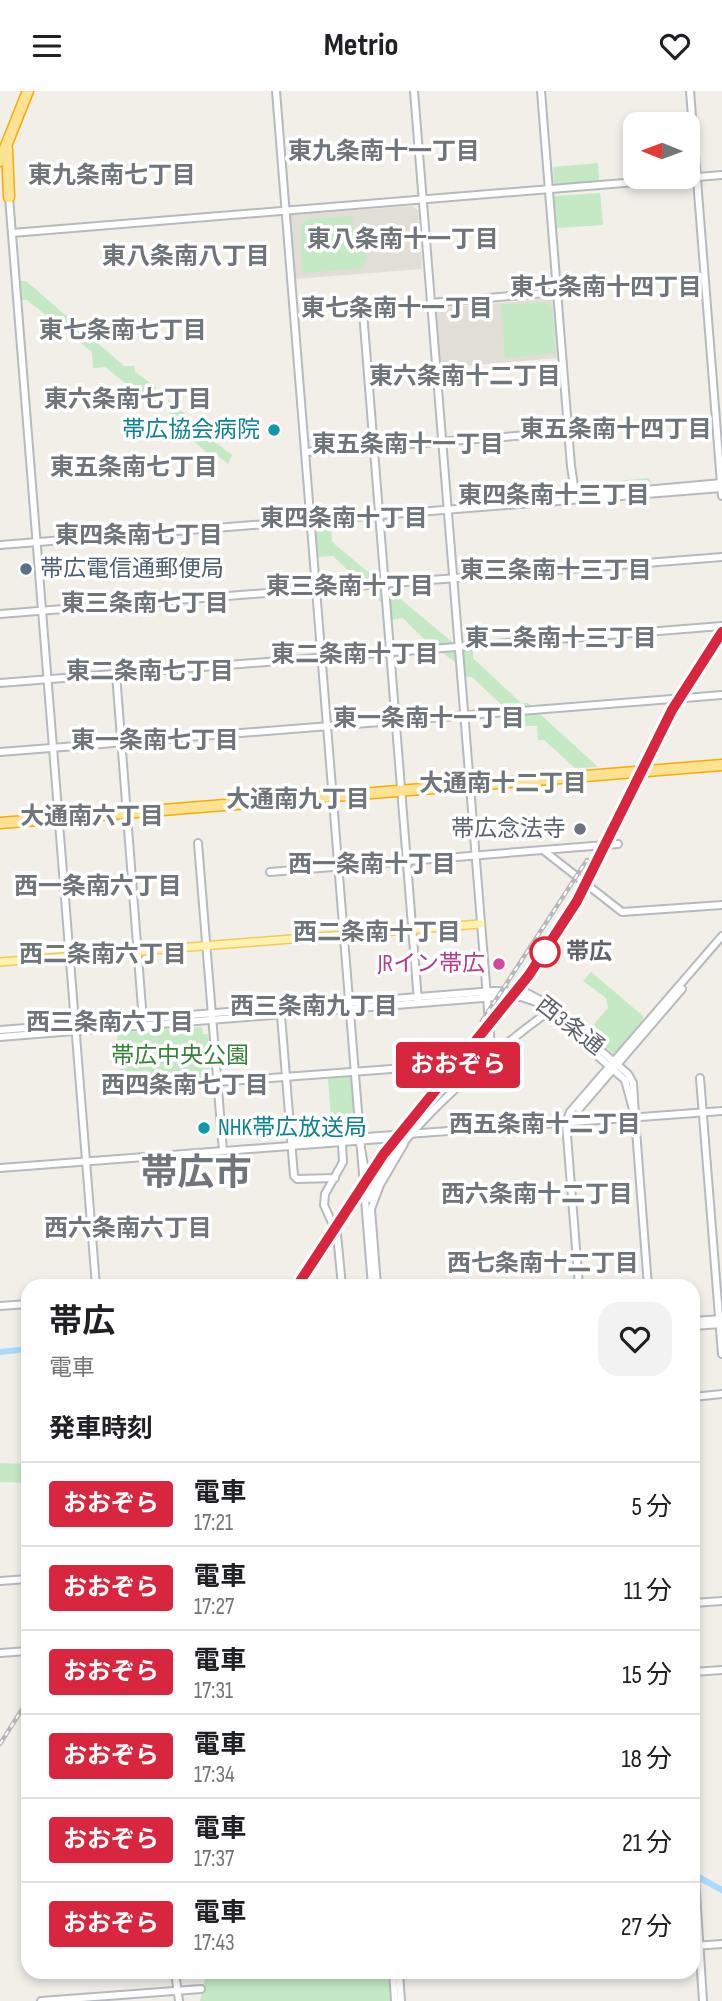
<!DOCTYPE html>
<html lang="ja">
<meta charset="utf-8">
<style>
body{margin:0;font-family:"Sofia Sans Condensed","Noto Sans JP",sans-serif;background:#f2f2f2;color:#202124;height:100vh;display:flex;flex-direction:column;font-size:26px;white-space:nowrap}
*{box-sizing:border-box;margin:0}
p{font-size:23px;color:#757577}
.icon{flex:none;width:38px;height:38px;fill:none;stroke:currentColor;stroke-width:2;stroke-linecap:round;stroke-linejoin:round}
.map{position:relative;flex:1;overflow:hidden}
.details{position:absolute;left:21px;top:1188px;width:679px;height:700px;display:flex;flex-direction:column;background:#fff;border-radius:21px;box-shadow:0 4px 10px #0003}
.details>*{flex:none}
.badge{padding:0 14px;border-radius:5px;font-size:24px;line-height:46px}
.needle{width:46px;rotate:271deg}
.controls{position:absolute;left:623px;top:21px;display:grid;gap:14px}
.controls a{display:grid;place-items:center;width:77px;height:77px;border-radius:14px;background:#fff;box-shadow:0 4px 10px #0003;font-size:35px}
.map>.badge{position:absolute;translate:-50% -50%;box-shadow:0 0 0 4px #fff}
h2{padding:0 28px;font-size:26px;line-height:63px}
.round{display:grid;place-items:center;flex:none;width:74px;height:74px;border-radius:21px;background:#f2f2f2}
.head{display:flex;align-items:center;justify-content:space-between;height:119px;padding:0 28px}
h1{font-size:33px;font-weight:700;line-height:52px}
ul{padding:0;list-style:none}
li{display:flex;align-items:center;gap:21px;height:84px;padding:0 28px;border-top:2px solid #e0e0e0}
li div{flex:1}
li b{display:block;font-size:26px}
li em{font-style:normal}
li .badge{min-width:77px;font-weight:700;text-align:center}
header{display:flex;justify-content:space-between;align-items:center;height:91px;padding:0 28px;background:#fff;font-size:32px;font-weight:700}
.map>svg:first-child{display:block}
</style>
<header><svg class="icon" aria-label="menu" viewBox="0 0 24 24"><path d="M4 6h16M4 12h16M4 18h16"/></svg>Metrio<svg class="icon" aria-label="heart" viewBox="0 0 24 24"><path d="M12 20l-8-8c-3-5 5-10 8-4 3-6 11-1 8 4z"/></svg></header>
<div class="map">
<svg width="722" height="1910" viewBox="0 0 722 1910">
<rect width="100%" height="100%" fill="#f1efe8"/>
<g fill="#e1ded6">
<polygon points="412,115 418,119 422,178 295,188 290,124"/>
<polygon points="553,207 558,267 440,277 436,218"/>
</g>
<g fill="#c5e8c5">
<polygon points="598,72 599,90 554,93 553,76"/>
<polygon points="600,102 603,134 557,137 554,105"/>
<polygon points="352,125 354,141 367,167 362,177 303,182 300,137 307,128"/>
<polygon points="20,190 26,190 124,275 134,275 135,281 156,296 158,313 143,302 139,303 105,276 93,277 92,261 27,209 22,209"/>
<polygon points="545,211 552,217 555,262 505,267 501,214"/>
<polygon points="168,308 198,334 197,337 232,364 228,373 218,365 212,366 178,337 171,337"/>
<polygon points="648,387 651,391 648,396 582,402 577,394"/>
<polygon points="331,433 332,451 463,560 473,559 473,567 521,612 528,612 598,676 575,677 544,649 538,649 537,635 524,635 472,586 464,586 463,570 455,571 427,551 403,527 391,529 389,512 381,511 333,465 316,466 314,434"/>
<polygon points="591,881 643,925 643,930 614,963 587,941 608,917 606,907 583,890"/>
<polygon points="202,936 203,943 208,943 210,990 121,997 117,942"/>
<polygon points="351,986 354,1026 331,1028 328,987"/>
<polygon points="0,1372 28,1373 28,1392 0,1391"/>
<polygon points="181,1881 388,1881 390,1910 200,1910 205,1887"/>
</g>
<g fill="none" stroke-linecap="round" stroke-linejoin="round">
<g stroke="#aadaff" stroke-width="6">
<polyline points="0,1261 28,1258"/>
<polyline points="693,1783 722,1799"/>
</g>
<defs>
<g id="secondary">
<polyline points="276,0 372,1195"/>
<polyline points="414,0 492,968"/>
<polyline points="541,0 571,375 574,395 584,409"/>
<polyline points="690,0 722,405"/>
<polyline points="9,106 96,1195"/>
<polyline points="12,142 722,84"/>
<polyline points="431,212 557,201"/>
<polyline points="363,221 418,910"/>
<polyline points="305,361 568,341"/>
<polyline points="578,405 722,392"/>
<polyline points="0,454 722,397"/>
<polyline points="0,523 722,466"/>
<polyline points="116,583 143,930"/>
<polyline points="0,592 722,535"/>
<polyline points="0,661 722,604"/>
<polyline points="198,752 223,1060"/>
<polyline points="543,759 622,821 722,814"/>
<polyline points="270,781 618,753"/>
<polyline points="281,924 294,1085 297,1088 335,1087"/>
<polyline points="0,939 494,900 525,901 546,912 628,983 633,992 635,1025"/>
<polyline points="0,946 495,906 521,906 536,911 625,989 635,1026 648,1195"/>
<polyline points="700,987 722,1263"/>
<polyline points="217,991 445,974 465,988"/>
<polyline points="579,1018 682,898"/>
<polyline points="360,1052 369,1103"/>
<polyline points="342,1053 343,1071 325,1103 324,1114 337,1143 342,1195"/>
<polyline points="291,1054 298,1051 722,1020"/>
<polyline points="0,1077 394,1047"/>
<path d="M369,1108C386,1051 498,957 548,921"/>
<polyline points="377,1195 371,1118 380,1094 404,1053"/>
<polyline points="579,1195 566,1032 570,1021 722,845"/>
<polyline points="0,1215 28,1213"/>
<polyline points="693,1230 722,1228"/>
<polyline points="693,1235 722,1233"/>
<polyline points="693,1306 722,1303"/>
<polyline points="0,1490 28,1488"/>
<polyline points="693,1512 722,1510"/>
<polyline points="0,1562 28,1560"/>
<polyline points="693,1581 722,1579"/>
<polyline points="693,1755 703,1910"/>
<polyline points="693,1855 722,1853"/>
<polyline points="175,1881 179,1910"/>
<polyline points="393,1881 395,1910"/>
<polyline points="399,1881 401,1910"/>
<polyline points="41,1910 201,1898"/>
</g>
<polyline id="primary" points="0,871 480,833"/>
<g id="highway">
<polyline points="7,58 9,106"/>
<polyline points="0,70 28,0"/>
<polyline points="0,732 722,674"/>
</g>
</defs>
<use href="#secondary" stroke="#b6babf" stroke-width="10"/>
<use href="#primary" stroke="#f2c960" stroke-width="10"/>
<use href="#highway" stroke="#f9ab00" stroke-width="13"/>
<use href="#secondary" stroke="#fff" stroke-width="6"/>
<use href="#primary" stroke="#fff2af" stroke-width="7"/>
<use href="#highway" stroke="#fde293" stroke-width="10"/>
<defs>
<g id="rail">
<polyline points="655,651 722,541"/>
<polyline points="482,930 587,769"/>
<polyline points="297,1195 383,1064 529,884 577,809 659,644"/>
<polyline points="0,1653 28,1609"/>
</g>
</defs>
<use href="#rail" stroke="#b6b7b8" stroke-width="4.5"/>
<use href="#rail" stroke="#fff" stroke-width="2" stroke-dasharray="5" stroke-linecap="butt"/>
</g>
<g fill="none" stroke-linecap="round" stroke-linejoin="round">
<defs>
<polyline id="line" points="297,1195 383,1064 529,884 577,810 672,619 722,541"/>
</defs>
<use href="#line" stroke="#fff" stroke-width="16"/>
<use href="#line" stroke="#d7263d" stroke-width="10"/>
</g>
<g fill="#0f9aa8" stroke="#fff" stroke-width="2.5">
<circle cx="274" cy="339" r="7"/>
<circle cx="204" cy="1037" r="7"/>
</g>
<circle fill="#5c6f8a" stroke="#fff" stroke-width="2.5" cx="26" cy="478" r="7"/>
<circle fill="#6b7280" stroke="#fff" stroke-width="2.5" cx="580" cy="738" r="7"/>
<circle fill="#fff" stroke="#d7263d" stroke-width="3.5" cx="545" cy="861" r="14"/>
<circle fill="#d1479c" stroke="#fff" stroke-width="2.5" cx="499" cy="873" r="7"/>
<g text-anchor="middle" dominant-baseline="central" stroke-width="7" stroke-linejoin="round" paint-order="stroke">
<g font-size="23" fill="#0d838f" stroke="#fff" text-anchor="end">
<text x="260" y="339">帯広協会病院</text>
<text x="218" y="1037" text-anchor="start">NHK帯広放送局</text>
</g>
<g font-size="23" fill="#4e5e75" stroke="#fff" text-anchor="start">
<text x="40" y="478">帯広電信通郵便局</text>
</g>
<g font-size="23" fill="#5b616d" stroke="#fff" text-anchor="end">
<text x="566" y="738">帯広念法寺</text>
</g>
<g font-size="23" font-weight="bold" fill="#5f6368" stroke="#fff" text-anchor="start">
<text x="566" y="861">帯広</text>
</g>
<g font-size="23" fill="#b23c85" stroke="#fff" text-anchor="end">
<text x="485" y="873">JRイン帯広</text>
</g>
<g font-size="23" fill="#5f6368" stroke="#fff">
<text transform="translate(570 935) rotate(38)">西3条通</text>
</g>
<g font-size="23" fill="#348238" stroke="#fff">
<text x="180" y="965">帯広中央公園</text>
</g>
<g font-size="24" font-weight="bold" fill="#70757a" stroke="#fff">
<text x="384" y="60">東九条南十一丁目</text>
<text x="112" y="84">東九条南七丁目</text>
<text x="403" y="148">東八条南十一丁目</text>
<text x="186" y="165">東八条南八丁目</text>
<text x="606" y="196">東七条南十四丁目</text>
<text x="397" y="217">東七条南十一丁目</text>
<text x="123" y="239">東七条南七丁目</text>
<text x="465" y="285">東六条南十二丁目</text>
<text x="128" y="308">東六条南七丁目</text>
<text x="616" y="338">東五条南十四丁目</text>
<text x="408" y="353">東五条南十一丁目</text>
<text x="134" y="376">東五条南七丁目</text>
<text x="554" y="404">東四条南十三丁目</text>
<text x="344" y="427">東四条南十丁目</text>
<text x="139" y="444">東四条南七丁目</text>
<text x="556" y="479">東三条南十三丁目</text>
<text x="350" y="495">東三条南十丁目</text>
<text x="145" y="512">東三条南七丁目</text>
<text x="561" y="547">東二条南十三丁目</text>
<text x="355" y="563">東二条南十丁目</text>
<text x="150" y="580">東二条南七丁目</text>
<text x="429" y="627">東一条南十一丁目</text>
<text x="155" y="649">東一条南七丁目</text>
<text x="503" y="692">大通南十二丁目</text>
<text x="298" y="708">大通南九丁目</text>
<text x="92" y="725">大通南六丁目</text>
<text x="372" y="773">西一条南十丁目</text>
<text x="98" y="795">西一条南六丁目</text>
<text x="377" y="841">西二条南十丁目</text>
<text x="103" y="863">西二条南六丁目</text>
<text x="314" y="915">西三条南九丁目</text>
<text x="110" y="931">西三条南六丁目</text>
<text x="185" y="994">西四条南七丁目</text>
<text x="545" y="1033">西五条南十二丁目</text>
<text x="537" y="1103">西六条南十二丁目</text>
<text x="128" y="1137">西六条南六丁目</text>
<text x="543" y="1172">西七条南十二丁目</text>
</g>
<g font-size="37" font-weight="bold" fill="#70757a" stroke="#fff">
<text x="196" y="1083">帯広市</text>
</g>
</g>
</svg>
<div class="controls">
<a><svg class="needle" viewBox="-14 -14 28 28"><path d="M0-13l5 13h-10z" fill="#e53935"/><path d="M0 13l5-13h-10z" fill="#757577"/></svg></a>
</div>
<b class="badge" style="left:458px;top:974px;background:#d7263d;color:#fff">おおぞら</b>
<section class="details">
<div class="head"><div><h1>帯広</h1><p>電車</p></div><a class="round"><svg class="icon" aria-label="heart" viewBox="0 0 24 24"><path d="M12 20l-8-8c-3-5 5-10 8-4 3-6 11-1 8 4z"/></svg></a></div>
<h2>発車時刻</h2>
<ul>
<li><span class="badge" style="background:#d7263d;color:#fff">おおぞら</span><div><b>電車</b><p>17:21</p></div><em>5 分</em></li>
<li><span class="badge" style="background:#d7263d;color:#fff">おおぞら</span><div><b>電車</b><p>17:27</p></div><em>11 分</em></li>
<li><span class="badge" style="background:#d7263d;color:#fff">おおぞら</span><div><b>電車</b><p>17:31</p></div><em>15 分</em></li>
<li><span class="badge" style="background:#d7263d;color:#fff">おおぞら</span><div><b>電車</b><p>17:34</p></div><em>18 分</em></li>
<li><span class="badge" style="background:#d7263d;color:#fff">おおぞら</span><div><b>電車</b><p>17:37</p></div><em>21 分</em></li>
<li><span class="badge" style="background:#d7263d;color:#fff">おおぞら</span><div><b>電車</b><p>17:43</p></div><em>27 分</em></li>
</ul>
</section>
</div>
